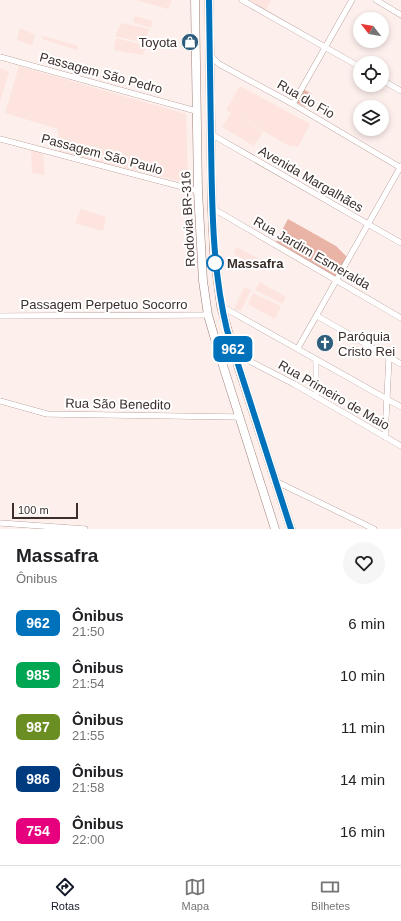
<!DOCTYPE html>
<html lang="pt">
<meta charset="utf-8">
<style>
body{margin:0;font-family:Helvetica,sans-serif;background:#f6f6f6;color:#202124;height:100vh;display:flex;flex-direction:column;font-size:15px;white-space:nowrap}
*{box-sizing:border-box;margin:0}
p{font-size:13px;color:#757577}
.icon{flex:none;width:22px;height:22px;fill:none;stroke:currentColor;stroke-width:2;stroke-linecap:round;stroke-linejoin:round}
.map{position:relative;height:529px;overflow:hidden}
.drawer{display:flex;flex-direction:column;background:#fff;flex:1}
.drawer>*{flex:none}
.badge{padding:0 8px;border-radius:6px;font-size:14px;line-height:26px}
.needle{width:26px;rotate:301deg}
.fabs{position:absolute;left:353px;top:12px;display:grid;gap:8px}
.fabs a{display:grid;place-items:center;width:36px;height:36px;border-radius:50%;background:#fff;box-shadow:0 2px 6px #0003;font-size:20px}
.scale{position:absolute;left:12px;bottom:10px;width:66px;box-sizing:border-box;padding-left:4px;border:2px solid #3b2e2b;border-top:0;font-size:11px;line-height:14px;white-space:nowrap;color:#3b2e2b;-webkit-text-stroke:3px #fff;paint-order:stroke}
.map>.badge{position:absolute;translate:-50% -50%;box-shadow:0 0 0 2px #fff}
.round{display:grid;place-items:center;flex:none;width:42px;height:42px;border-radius:21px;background:#f6f6f6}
.summary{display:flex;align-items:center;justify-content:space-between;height:68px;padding:0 16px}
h1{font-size:19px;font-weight:600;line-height:30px}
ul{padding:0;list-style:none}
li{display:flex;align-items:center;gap:12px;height:52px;padding:0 16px}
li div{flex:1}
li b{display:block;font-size:15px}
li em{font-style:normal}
li .badge{min-width:44px;font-weight:700;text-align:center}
.menu{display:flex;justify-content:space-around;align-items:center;height:56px;border-top:1px solid #e0e0e0;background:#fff;font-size:11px;color:#757577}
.menu a{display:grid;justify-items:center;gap:2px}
.menu .selected{color:#111827}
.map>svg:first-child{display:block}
</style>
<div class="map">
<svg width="401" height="529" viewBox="0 0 401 529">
<rect width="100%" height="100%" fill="#fdefec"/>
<g fill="#fde4de">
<polygon points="136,0 172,0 168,9"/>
<polygon points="249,0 271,0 266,10"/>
<polygon points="135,16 153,21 151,28 133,22"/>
<polygon points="121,23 149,29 146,43 115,36"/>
<polygon points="20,28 35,35 32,45 17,40"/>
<polygon points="43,36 78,46 77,50 42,39"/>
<polygon points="116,38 146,46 143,55 114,50"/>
<polygon points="19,66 186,114 188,183 60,153 58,129 5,113"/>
<polygon points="0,68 9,72 0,102"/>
<polygon points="240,86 310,124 298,147 293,145 291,147 235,115 263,132 254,146 222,127 231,113 226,110"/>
<polygon points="31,150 43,153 45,175 32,173"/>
<polygon points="81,209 106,217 103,231 75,223"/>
<polygon points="236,247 260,259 256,266 234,254"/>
<polygon points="260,282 286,297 283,304 255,290"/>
<polygon points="244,287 251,290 241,311 234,309"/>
<polygon points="253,293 281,306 275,319 248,304"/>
</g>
<g fill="#e9b3a6">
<polygon points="303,89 312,94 305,107 296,102"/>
<polygon points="288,219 336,246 347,257 335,277 276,242"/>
</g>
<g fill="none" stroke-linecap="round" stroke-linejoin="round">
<defs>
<g id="minor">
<polyline points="242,0 360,67"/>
<polyline points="376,0 401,15"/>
<polyline points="210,55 219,64 291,103 401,168"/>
<polyline points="0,57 196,111"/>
<polyline points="382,80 401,91"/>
<polyline points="293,104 352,0"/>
<polyline points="211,134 401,243"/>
<polyline points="0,139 198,191"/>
<polyline points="212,208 401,318"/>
<polyline points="221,306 401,407"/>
<polyline points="0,316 208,315"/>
<polyline points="317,316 401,364"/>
<polyline points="298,348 401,166"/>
<polyline points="234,353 294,384 401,446"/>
<polyline points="316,397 316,360"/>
<polyline points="0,401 47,414 238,417"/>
<polyline points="385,437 389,358"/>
<polyline points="275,481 374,529"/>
<polyline points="0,523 85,529"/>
</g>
<g id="highway">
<polyline points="195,0 198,191 203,281 208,315 219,353 275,529"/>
<polyline points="209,0 212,208 214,252 221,306 234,353 291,529"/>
</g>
</defs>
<use href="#minor" stroke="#9d7f78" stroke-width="6"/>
<use href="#highway" stroke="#9d7f78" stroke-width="9"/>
<use href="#minor" stroke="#fff" stroke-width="5.5"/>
<use href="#highway" stroke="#fff" stroke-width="8"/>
</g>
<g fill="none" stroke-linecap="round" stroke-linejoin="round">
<defs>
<path id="line" d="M209,0C210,47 210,93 211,140C212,204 212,268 227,330L291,529"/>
</defs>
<use href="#line" stroke="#fff" stroke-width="9"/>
<use href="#line" stroke="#0072bc" stroke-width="6"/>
</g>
<defs>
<symbol id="shop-disc" viewBox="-11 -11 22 22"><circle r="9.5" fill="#2f5e7d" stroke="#fff"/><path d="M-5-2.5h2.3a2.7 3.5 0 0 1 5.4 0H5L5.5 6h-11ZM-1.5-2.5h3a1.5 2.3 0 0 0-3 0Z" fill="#fff"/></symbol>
<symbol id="church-disc" viewBox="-11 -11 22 22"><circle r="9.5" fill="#2f5e7d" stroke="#fff"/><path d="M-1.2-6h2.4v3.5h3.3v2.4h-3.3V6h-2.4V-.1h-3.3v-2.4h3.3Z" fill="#fff"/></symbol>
</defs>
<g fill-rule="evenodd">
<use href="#shop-disc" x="180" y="32" width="20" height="20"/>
<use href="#church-disc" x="315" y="333" width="20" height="20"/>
</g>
<circle fill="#fff" stroke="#0072bc" stroke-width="2" cx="215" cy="263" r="8"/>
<g text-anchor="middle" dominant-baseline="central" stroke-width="4" stroke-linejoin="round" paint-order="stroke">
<g font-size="13" fill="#3b2e2b" stroke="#fff" text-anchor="end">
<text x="177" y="42">Toyota</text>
<text x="338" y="336" text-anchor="start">Paróquia<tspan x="338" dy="15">Cristo Rei</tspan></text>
</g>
<g font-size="13" fill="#3b2e2b" stroke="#fff">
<text transform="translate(101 73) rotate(15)">Passagem São Pedro</text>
<text transform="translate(306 99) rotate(30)">Rua do Fio</text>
<text transform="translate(102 154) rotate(15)">Passagem São Paulo</text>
<text transform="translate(311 179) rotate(30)">Avenida Margalhães</text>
<text transform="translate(188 219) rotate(-93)">Rodovia BR-316</text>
<text transform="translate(312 253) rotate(30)">Rua Jardim Esmeralda</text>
<text x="104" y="304">Passagem Perpetuo Socorro</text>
<text transform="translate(334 395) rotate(30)">Rua Primeiro de Maio</text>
<text transform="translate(118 404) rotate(1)">Rua São Benedito</text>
</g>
<g font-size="13" font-weight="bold" fill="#3b2e2b" stroke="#fff" text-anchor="start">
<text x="227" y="263">Massafra</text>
</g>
</g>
</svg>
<div class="fabs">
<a><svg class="needle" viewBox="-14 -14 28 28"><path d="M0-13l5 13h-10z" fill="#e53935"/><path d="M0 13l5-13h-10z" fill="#757577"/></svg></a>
<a><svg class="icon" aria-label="locate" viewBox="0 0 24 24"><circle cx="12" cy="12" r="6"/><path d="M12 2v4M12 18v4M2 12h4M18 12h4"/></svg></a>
<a><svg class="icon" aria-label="layers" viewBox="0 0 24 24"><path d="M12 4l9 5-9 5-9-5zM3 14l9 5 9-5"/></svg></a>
</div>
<div class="scale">100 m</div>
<b class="badge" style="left:233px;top:349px;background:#0072bc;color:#fff">962</b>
</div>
<section class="drawer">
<div class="summary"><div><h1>Massafra</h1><p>Ônibus</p></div><a class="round"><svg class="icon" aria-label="heart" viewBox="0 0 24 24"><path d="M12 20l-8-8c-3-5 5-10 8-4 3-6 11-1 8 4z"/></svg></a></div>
<ul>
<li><span class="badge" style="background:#0072bc;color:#fff">962</span><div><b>Ônibus</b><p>21:50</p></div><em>6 min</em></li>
<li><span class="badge" style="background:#00a651;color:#fff">985</span><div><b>Ônibus</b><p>21:54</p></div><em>10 min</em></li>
<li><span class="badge" style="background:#6b8e23;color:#fff">987</span><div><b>Ônibus</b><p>21:55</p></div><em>11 min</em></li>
<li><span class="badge" style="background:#003b80;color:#fff">986</span><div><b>Ônibus</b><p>21:58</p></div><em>14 min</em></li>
<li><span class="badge" style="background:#e6007e;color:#fff">754</span><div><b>Ônibus</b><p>22:00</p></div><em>16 min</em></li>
</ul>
</section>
<nav class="menu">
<a class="selected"><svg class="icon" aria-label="directions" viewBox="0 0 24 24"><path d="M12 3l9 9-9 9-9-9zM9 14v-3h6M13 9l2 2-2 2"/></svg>Rotas</a>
<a><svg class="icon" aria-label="map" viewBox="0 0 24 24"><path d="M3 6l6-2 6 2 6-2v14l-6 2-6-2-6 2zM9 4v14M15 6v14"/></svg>Mapa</a>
<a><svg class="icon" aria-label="tickets" viewBox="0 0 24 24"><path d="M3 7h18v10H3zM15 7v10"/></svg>Bilhetes</a>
</nav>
